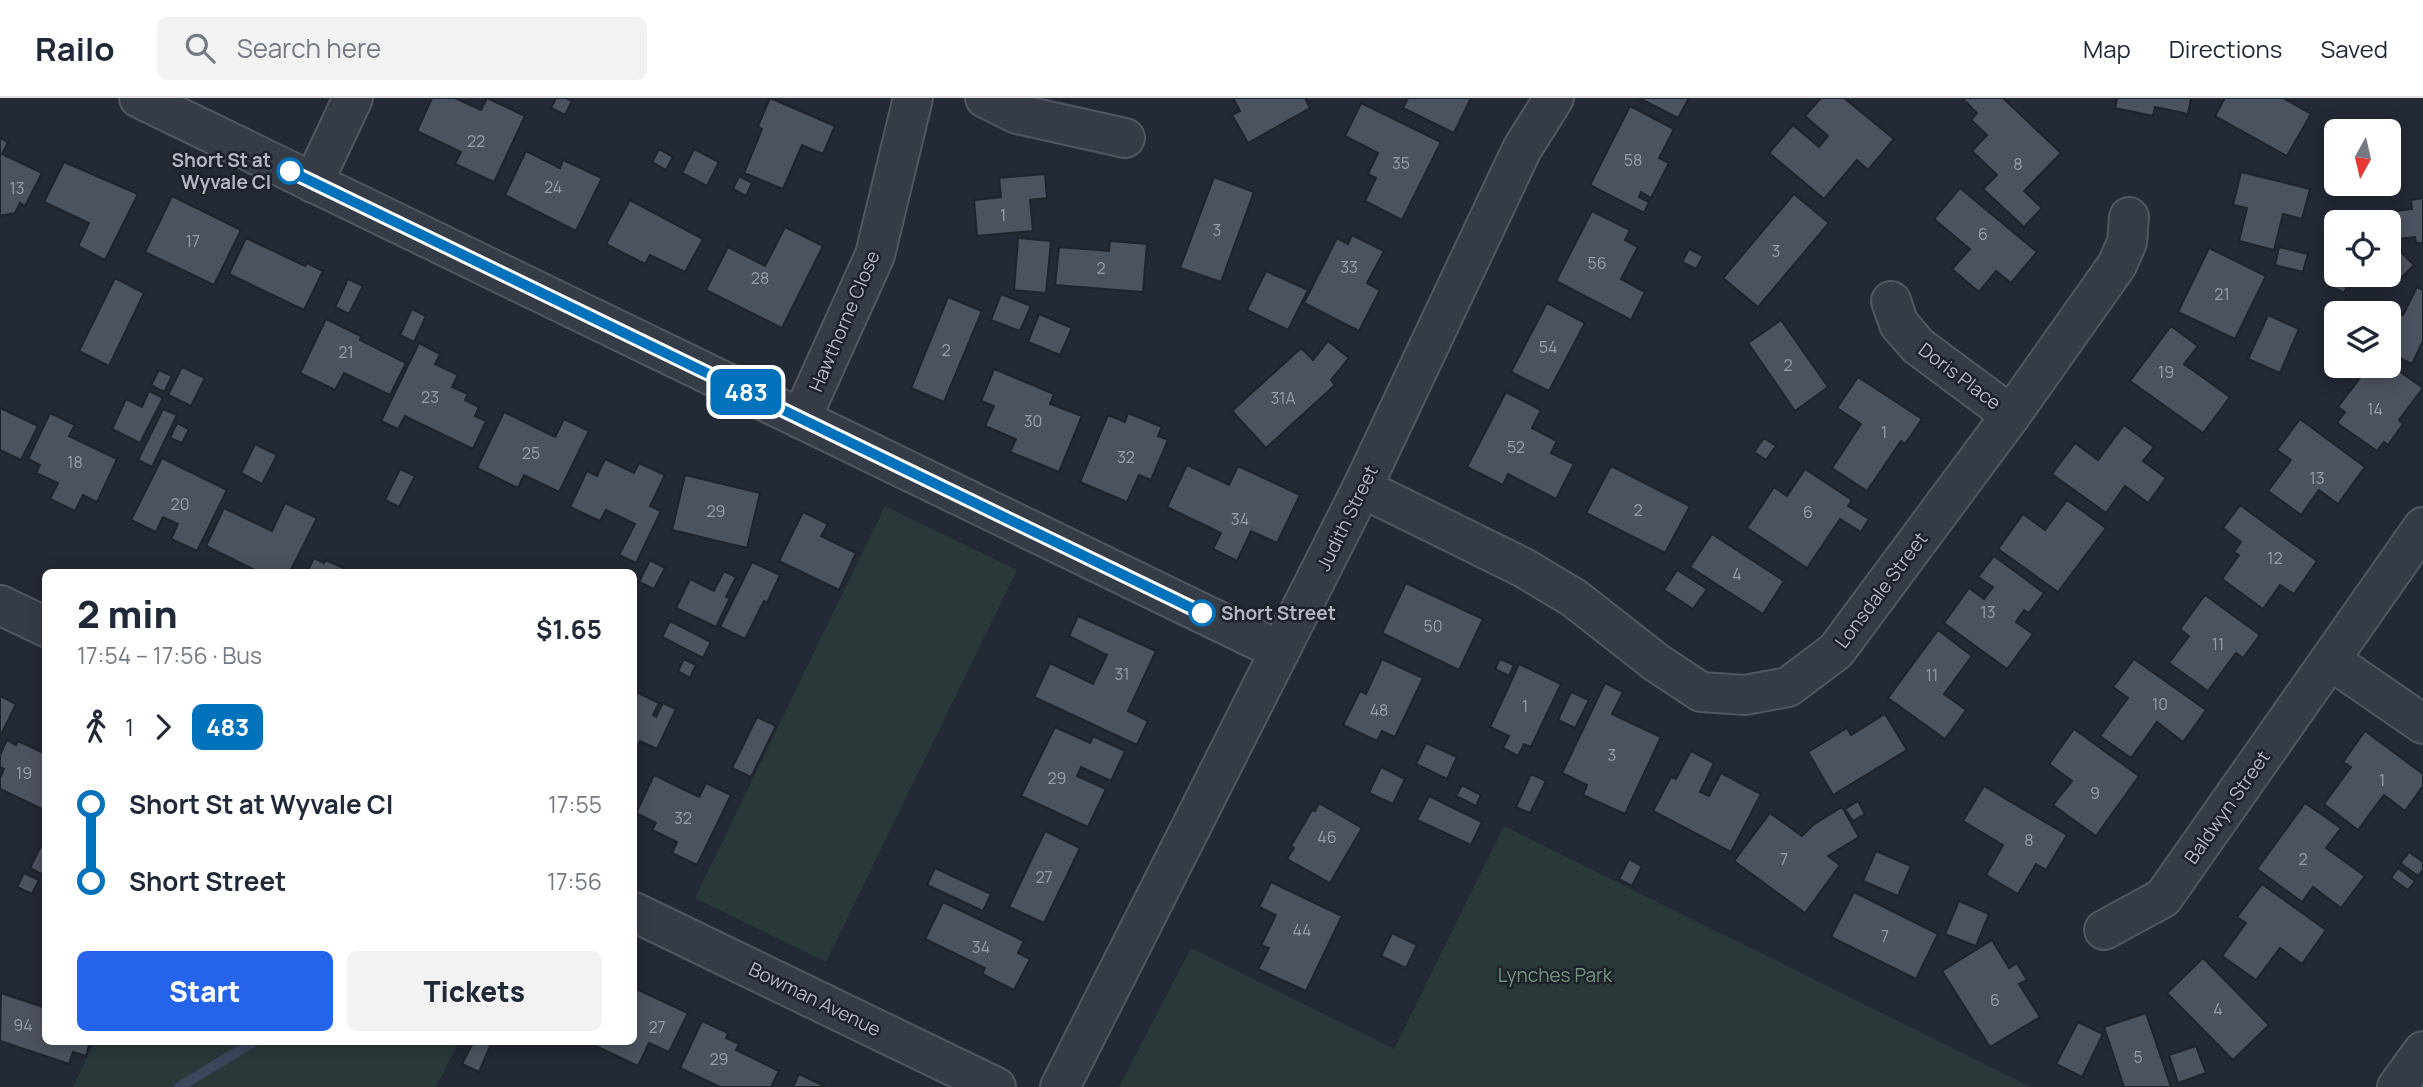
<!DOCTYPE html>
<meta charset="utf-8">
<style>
body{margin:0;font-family:Manrope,sans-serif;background:#f2f2f3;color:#1f2937;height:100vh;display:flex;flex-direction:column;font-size:26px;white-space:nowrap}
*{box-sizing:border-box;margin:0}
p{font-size:23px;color:#747a83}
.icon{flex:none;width:38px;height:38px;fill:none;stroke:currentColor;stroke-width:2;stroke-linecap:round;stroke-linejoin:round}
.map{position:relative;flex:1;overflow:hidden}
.sheet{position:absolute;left:42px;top:471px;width:595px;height:476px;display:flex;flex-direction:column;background:#fff;border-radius:10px;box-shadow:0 4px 18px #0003}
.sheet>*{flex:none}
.badge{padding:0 14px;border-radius:10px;font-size:24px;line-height:46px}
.needle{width:46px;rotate:188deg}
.fabs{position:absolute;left:2324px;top:21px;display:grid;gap:14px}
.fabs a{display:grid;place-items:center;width:77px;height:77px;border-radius:10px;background:#fff;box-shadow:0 4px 18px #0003;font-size:35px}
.map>.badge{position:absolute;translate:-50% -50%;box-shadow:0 0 0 4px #fff}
.legs{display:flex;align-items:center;gap:10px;height:77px;padding:0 35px;font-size:23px}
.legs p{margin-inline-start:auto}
.overview{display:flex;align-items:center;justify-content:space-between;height:119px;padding:0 35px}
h1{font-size:38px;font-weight:800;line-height:52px}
.button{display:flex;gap:14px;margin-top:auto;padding:14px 35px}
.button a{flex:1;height:80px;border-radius:10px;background:#2563eb;color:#fff;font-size:28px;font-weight:800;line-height:80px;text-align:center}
.button a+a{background:#f2f2f3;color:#1f2937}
ul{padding:0 35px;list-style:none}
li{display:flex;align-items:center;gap:24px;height:77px;font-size:26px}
li i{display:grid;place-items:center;width:10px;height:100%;margin:0 9px;background:currentColor}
li i::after{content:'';width:18px;height:18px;margin:-9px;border:5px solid;border-radius:50%;background:#fff}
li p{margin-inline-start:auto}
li:first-child i{background:linear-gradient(#0000 50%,currentColor 0)}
li:last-child i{background:linear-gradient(currentColor 50%,#0000 0)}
header{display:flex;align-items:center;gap:42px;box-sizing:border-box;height:98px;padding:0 35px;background:#fff;border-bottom:2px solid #e0e1e3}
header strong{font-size:33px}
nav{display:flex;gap:38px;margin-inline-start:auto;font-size:24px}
.search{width:490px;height:63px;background:#f2f2f3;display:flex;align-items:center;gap:18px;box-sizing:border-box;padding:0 24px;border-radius:10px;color:#747a83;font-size:26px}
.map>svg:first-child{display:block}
</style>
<header>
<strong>Railo</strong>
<div class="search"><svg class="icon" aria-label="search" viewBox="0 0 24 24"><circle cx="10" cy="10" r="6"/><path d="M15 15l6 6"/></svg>Search here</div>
<nav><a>Map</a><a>Directions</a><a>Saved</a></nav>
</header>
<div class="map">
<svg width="2423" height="989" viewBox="0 0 2423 989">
<rect width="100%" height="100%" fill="#232935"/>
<g fill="#29393a">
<polygon points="885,408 1017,472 826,864 695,800"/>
<polygon points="1504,728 2031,989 1119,989 1191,850 1394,951"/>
<polygon points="95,943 459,943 436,989 73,989"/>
</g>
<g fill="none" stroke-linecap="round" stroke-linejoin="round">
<polyline stroke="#3a475c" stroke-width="10" points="179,989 255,943"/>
</g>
<g fill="#4c5360" stroke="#1e232c" stroke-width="2">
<polygon points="432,0 455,0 481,12 487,0 525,18 494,84 455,66 461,54 417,33"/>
<polygon points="556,0 566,0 572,3 565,17 551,10"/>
<polygon points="770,0 835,28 823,56 802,47 783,91 744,75 762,31 758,28"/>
<polygon points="1233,0 1305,0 1310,10 1248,45 1232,17 1240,13"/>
<polygon points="1408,0 1471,0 1454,35 1403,10"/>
<polygon points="1639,0 1689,0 1678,20"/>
<polygon points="1821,0 1844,0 1894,41 1868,72 1857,62 1824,101 1769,55 1793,27 1819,49 1828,38 1805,18"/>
<polygon points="1962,0 2003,0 2061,55 2024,93 2042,110 2024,129 1983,91 1997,77 1972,53 1987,37 1971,22 1977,15"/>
<polygon points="2114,0 2191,0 2188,16 2155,9 2153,18 2115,10 2117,1"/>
<polygon points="2225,0 2283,0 2311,16 2287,58 2215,18"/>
<polygon points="1361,5 1441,44 1402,122 1365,103 1376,80 1368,76 1378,55 1345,38"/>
<polygon points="1630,8 1674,31 1659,60 1669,65 1651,100 1641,94 1639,99 1649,104 1644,115 1590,87"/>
<polygon points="0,40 8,44 2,56 42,75 25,108 20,105 15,115 0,118"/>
<polygon points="659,51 673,59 666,72 652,64"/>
<polygon points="694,51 719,64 707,88 682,75"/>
<polygon points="526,53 560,70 563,62 602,80 576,133 505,97"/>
<polygon points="64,64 138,96 105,162 78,148 89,125 44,104"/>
<polygon points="2241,74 2310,91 2302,121 2283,116 2274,152 2239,143 2247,110 2233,107"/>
<polygon points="1045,76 1047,100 1030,102 1033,133 977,138 974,102 1001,99 999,80"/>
<polygon points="739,78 752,85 746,98 733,91"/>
<polygon points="1214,79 1254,94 1221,184 1180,170"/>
<polygon points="1960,90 2037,154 2011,185 1996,173 1979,194 1952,171 1970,151 1934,121"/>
<polygon points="1794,96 1829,125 1758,209 1723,180"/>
<polygon points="172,98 241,132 214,187 145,154"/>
<polygon points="2423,100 2423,145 2416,145 2415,139 2397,141 2394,113 2412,111 2411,102"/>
<polygon points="630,102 703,141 685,174 650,157 645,166 606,146"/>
<polygon points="1592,113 1630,132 1625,142 1638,149 1621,181 1645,194 1631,222 1556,183"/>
<polygon points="785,129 823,148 782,230 706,192 728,149 765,168"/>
<polygon points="1352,137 1384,153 1367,185 1380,192 1359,233 1304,205 1337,140 1348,146"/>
<polygon points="246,140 305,168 307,165 323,173 304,212 229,176"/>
<polygon points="1018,140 1051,143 1046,195 1014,192"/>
<polygon points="1110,143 1147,146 1143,194 1055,187 1059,149 1109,153"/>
<polygon points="2393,146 2414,167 2398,183 2389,174 2389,150"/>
<polygon points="2279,149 2308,156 2303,174 2275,167"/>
<polygon points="2209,150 2266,178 2235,241 2178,214"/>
<polygon points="1689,151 1703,158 1696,171 1682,164"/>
<polygon points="1266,173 1308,192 1288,232 1247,212"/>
<polygon points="2336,175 2350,182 2344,195 2330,188"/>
<polygon points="115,180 144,195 109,268 79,253"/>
<polygon points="348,181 363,188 349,216 335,209"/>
<polygon points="2417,189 2423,192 2423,243 2412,266 2389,255 2389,215 2373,215 2378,205 2403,217"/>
<polygon points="1001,196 1031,208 1020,233 991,222"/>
<polygon points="948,199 982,213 944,304 911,290"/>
<polygon points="1547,205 1585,225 1549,293 1511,274"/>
<polygon points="412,211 426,218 414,244 400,237"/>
<polygon points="1039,216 1072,230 1060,257 1028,244"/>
<polygon points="2268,217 2299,231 2280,275 2248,261"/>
<polygon points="326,221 361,238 360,242 406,265 390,297 344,275 335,292 300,275"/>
<polygon points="1781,222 1828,289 1795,313 1748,245"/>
<polygon points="2171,228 2198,248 2184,266 2230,299 2203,335 2130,283"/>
<polygon points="1328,243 1349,260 1331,282 1335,287 1266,350 1232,313 1301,250 1313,262"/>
<polygon points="419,245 440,256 435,266 458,277 452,289 468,296 465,302 479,309 475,318 486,323 473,351 405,318 398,331 381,323"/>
<polygon points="2389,266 2423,290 2399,322 2403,326 2388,347 2384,344 2377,353 2337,325 2345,314 2338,309 2366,272 2372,277 2379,268 2389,268"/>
<polygon points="182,269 205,280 191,308 168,297"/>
<polygon points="994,271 1054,296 1050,306 1082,318 1059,374 1010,354 1016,341 985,328 994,308 981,303"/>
<polygon points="159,272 172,278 164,294 151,287"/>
<polygon points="1858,279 1922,321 1905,346 1901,343 1867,393 1832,370 1861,326 1837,310"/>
<polygon points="149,293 163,300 140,345 112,331 126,301 142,309"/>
<polygon points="1506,294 1541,312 1532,330 1557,343 1551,355 1574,366 1556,401 1508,376 1503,387 1467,369"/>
<polygon points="0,310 38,328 21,362 0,352"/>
<polygon points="163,311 177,317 152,369 138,362"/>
<polygon points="504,314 555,339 564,321 589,333 559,394 524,377 518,390 477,370"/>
<polygon points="50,315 75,327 69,338 117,361 97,404 83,397 75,413 50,401 58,385 36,375 40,367 28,361"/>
<polygon points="1128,315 1162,329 1158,338 1168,342 1151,382 1139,377 1127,404 1080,384 1108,317 1125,324"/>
<polygon points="2300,321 2365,369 2338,406 2319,392 2301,417 2268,393 2291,362 2277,352"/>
<polygon points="177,325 189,331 182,345 170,340"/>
<polygon points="2124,327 2154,349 2143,363 2166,380 2148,405 2125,388 2106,415 2052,376 2075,345 2098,362"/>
<polygon points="1764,340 1776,348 1766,362 1754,354"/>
<polygon points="255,346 277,357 262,386 241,375"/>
<polygon points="162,360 227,392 197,453 171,441 178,426 163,419 156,434 131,422"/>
<polygon points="605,361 634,375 639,365 665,377 650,408 661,413 636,465 619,457 635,426 606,412 600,423 570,409 587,373 597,378"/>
<polygon points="1187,367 1229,387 1238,368 1300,397 1277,445 1251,433 1237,463 1213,451 1221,435 1167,409"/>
<polygon points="1611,368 1690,408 1665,455 1586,415"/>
<polygon points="400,371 415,378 399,409 385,402"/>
<polygon points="1805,371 1852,402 1848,408 1869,421 1861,434 1840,421 1807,470 1747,430 1774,389 1787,398"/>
<polygon points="685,377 760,395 747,450 672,432"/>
<polygon points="2067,402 2106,430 2058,494 1998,451 2023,416 2045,432"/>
<polygon points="285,405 317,420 290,474 259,474 206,448 224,410 272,433"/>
<polygon points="2240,407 2317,463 2294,496 2280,487 2263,511 2222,481 2239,457 2234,454 2241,444 2223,430"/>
<polygon points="803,414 828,426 821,438 856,455 839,492 779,463"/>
<polygon points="1712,436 1784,483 1763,516 1690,469"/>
<polygon points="1994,458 2044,495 2029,515 2024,512 2016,524 2033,536 2007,571 1944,525 1969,490 1984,501 1993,489 1978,479"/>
<polygon points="314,460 324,465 326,462 352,474 307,474"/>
<polygon points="650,462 665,470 654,491 639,484"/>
<polygon points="752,464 780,477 767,505 764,503 745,541 720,529"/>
<polygon points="1677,472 1707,491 1693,511 1664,492"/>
<polygon points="724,473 736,479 726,499 730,500 716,529 676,510 690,481 714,493"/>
<polygon points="1406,485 1483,521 1459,572 1382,535"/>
<polygon points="2205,497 2260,537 2243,560 2236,555 2208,593 2169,565 2189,538 2180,531"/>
<polygon points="1078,518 1156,553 1128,613 1148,623 1137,647 1034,599 1050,565 1093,586 1107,557 1069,538"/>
<polygon points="670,523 711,544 703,560 662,539"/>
<polygon points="1938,532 1972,558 1944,596 1966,612 1945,641 1888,600"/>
<polygon points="684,561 696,567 690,580 678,573"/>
<polygon points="1382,561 1423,580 1395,639 1382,633 1377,643 1343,627 1360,593 1366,596"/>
<polygon points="1500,561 1514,567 1509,578 1495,571"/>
<polygon points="2134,561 2206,612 2183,644 2157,624 2131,660 2100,638 2128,600 2113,589"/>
<polygon points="1519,566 1561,586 1531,649 1524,646 1518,658 1503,650 1509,638 1490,629"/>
<polygon points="1605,585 1623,594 1612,616 1661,639 1625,716 1583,697 1587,687 1562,675"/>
<polygon points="634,593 659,605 653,617 656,619 663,605 676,611 657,651 640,643 636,651 634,650"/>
<polygon points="1571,594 1589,602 1575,630 1558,622"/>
<polygon points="0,598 16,606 0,639"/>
<polygon points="1885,616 1907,652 1833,697 1808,654 1847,630 1851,637"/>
<polygon points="757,619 776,628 751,679 732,670"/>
<polygon points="1055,629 1090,645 1093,638 1125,653 1111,683 1081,669 1077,678 1106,691 1088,729 1021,698"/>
<polygon points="2074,631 2139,678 2096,738 2053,707 2072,683 2049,666"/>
<polygon points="2365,633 2423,676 2423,688 2405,713 2384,697 2358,732 2324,706 2351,669 2343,664"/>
<polygon points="7,642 16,647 18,643 46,656 46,713 0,691 0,680 4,671 0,669 0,657"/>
<polygon points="1426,645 1457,659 1447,681 1416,666"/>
<polygon points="1691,653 1714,665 1700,694 1709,698 1721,675 1761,696 1731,754 1653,713 1671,679 1676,681"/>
<polygon points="1381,669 1405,681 1393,706 1369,695"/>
<polygon points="1531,676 1546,683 1530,715 1516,709"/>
<polygon points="654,677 699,699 706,685 731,697 697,767 672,755 677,744 652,732 656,725 636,715"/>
<polygon points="1462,687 1481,697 1476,708 1456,698"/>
<polygon points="1984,688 2067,737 2046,772 2036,766 2018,796 1986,777 2003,747 1963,723"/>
<polygon points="1429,698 1482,724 1471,747 1417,722"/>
<polygon points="1858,703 1865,716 1853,723 1845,711"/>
<polygon points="1319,705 1362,730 1330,785 1287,761 1294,750 1291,748 1312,712 1315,713"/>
<polygon points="2305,705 2341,730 2326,750 2365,778 2341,810 2313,789 2302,804 2257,771"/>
<polygon points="1842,709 1859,739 1828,758 1840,767 1805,815 1734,763 1770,715 1802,738 1813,727"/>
<polygon points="1045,733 1080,750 1044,825 1009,809"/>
<polygon points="44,742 46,771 43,777 30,770"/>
<polygon points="1876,753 1911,768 1898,798 1863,783"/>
<polygon points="2409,754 2423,764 2423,772 2418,778 2400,765"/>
<polygon points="1629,761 1642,768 1632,788 1619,781"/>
<polygon points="935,770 991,796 983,813 927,787"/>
<polygon points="2398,770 2415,783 2408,792 2391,780"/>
<polygon points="24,775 39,782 32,796 17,789"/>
<polygon points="1271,784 1342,818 1306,893 1258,871 1269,850 1261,847 1276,817 1259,809"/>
<polygon points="2262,786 2326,832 2302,866 2280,850 2256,882 2222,858 2246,825 2237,819"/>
<polygon points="1854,794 1938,836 1916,881 1831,839"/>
<polygon points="1959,803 1989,816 1976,848 1945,836"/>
<polygon points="943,804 1024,843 1018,855 1030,861 1014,892 982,876 985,870 925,841"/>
<polygon points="1392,835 1417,847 1406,870 1381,858"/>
<polygon points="1992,842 2009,870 2017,865 2027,882 2019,886 2040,919 1990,949 1942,873"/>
<polygon points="2203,860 2269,927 2233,962 2167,895"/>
<polygon points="634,890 688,915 669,954 649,945 638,968 587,944 634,943"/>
<polygon points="1,895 46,910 46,943 90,943 86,958 73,954 69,966 0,943"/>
<polygon points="2146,915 2171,989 2124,989 2104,929"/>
<polygon points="702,923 728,935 726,940 739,946 736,952 779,973 771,989 720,989 680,970"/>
<polygon points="2078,924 2103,936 2082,979 2056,966"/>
<polygon points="474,943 486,943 491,946 479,974 462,966"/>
<polygon points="2196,948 2206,975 2178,985 2169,957"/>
<polygon points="799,976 826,989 793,989"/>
</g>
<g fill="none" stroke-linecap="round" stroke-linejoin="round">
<defs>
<g id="minor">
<polyline points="139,0 1280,553"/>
<polyline points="985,0 1017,16 1125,40"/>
<polyline points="313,85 353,0"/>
<polyline points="1891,203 1899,226 1918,248 2011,317"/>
<polyline points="801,321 875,157 913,0"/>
<polyline points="1362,390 1524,470 1574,500 1657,565 1701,594 1745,597 1788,589 1836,553 2011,317 2117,167 2127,144 2129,119"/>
<polyline points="0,507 46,529"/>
<polyline points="2330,562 2423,626"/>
<polyline points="634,814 996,989"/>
<polyline points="2104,832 2163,800 2423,429"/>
<polyline points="1060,989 1362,390 1522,51 1554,0"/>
<polyline points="2397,989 2423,953"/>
</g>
</defs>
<use href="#minor" stroke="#515660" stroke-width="42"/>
<use href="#minor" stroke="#363c46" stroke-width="38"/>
</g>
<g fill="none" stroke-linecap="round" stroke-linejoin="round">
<defs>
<polyline id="line-1" points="290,73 1202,515"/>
</defs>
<use href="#line-1" stroke="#fff" stroke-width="16"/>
<use href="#line-1" stroke="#0072bc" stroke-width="10"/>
</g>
<g fill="#fff" stroke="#0072bc" stroke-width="3.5">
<circle cx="290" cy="73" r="12"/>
<circle cx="1202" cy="515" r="12"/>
</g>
<g text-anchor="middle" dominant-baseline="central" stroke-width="5" stroke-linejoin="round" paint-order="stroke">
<g font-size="16" fill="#989daa">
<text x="476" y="43">22</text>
<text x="1633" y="62">58</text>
<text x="1401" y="65">35</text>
<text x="2018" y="66">8</text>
<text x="553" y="89">24</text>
<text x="17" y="90">13</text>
<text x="1003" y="117">1</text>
<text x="1217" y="132">3</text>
<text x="1983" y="136">6</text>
<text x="193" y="143">17</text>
<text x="1776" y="153">3</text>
<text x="1597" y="165">56</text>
<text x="1349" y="169">33</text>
<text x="1101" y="170">2</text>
<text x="760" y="180">28</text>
<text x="2222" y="196">21</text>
<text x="1548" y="249">54</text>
<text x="946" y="252">2</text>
<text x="346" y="254">21</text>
<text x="1788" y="267">2</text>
<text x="2166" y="274">19</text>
<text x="430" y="299">23</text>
<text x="1283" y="300">31A</text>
<text x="2375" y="311">14</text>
<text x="1033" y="323">30</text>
<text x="1884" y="334">1</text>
<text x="1516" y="349">52</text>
<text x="531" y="355">25</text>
<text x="1126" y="359">32</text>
<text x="75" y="364">18</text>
<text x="2317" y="380">13</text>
<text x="180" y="406">20</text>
<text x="1638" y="412">2</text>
<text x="716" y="413">29</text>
<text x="1808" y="414">6</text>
<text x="1240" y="421">34</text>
<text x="2275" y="460">12</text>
<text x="1737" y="476">4</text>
<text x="1988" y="514">13</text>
<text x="1433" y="528">50</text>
<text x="2218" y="546">11</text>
<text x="1122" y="576">31</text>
<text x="1932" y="577">11</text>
<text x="2160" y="606">10</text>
<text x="1525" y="608">1</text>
<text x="1379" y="612">48</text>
<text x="1612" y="657">3</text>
<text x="24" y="675">19</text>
<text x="1057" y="680">29</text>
<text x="2382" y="682">1</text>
<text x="2095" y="695">9</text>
<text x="683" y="720">32</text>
<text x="1327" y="739">46</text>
<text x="2029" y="742">8</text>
<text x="1784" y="761">7</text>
<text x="2303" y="761">2</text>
<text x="1044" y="779">27</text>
<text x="1302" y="832">44</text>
<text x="1885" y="838">7</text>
<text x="981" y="849">34</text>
<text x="1995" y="902">6</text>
<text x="2218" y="911">4</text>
<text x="23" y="927">94</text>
<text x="657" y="929">27</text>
<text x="2138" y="959">5</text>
<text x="719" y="961">29</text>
</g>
<g font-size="19" font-weight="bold" fill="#b1b6c2" stroke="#1c212a" text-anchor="end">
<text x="271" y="62">Short St at<tspan x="271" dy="22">Wyvale Cl</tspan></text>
<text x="1221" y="515" text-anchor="start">Short Street</text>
</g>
<g font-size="19" fill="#b1b6c2" stroke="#1c212a">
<text transform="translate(844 223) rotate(-67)">Hawthorne Close</text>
<text transform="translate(1960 278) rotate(37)">Doris Place</text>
<text transform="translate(1347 420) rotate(-64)">Judith Street</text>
<text transform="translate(1881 492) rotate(-53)">Lonsdale Street</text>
<text transform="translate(2227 709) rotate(-55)">Baldwyn Street</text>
<text transform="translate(815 901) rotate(26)">Bowman Avenue</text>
</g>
<g font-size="19" fill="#73957d" stroke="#1c212a">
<text x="1555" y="877">Lynches Park</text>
</g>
</g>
</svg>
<div class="fabs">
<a><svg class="needle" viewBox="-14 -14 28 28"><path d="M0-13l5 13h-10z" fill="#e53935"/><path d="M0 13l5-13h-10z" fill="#747a83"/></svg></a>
<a><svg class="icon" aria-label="locate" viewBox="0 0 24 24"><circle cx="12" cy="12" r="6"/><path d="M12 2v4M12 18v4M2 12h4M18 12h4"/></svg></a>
<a><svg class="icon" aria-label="layers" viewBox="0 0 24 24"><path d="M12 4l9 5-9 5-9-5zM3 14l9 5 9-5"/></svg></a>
</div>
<b class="badge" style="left:746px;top:294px;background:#0072bc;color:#fff">483</b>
<section class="sheet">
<div class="overview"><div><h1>2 min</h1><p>17:54 – 17:56 · Bus</p></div><b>$1.65</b></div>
<div class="legs"><svg class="icon" aria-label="walk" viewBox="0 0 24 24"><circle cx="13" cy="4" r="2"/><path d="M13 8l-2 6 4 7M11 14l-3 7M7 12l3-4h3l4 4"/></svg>1<svg class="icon" aria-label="forward" viewBox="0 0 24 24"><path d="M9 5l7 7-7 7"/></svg><b class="badge" style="background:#0072bc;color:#fff">483</b></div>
<ul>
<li><i style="color:#0072bc"></i><b>Short St at Wyvale Cl</b><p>17:55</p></li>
<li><i style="color:#0072bc"></i><b>Short Street</b><p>17:56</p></li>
</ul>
<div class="button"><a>Start</a><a>Tickets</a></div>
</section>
</div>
